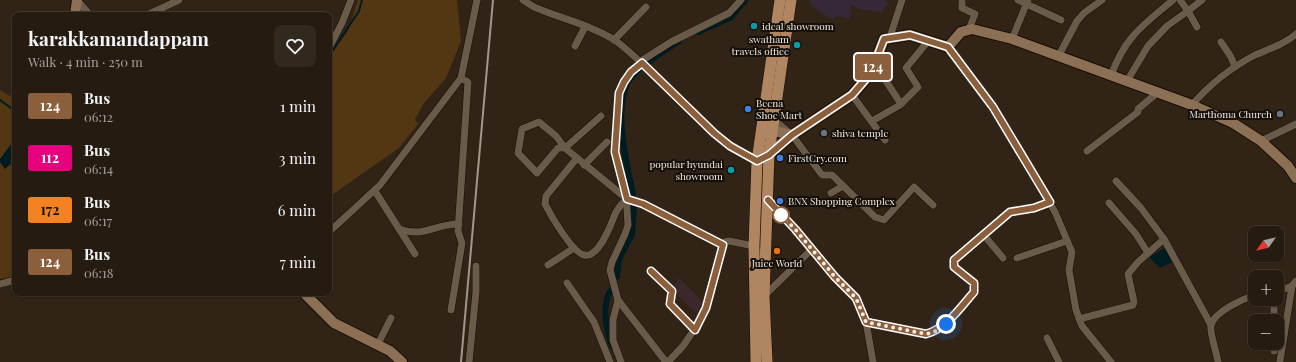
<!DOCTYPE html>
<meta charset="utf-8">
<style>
body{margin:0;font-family:"Playfair Display",serif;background:#31281e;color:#f1f3f6;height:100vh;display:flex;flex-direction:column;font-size:15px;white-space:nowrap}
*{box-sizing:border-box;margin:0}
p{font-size:13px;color:#a3a19f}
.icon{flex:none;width:22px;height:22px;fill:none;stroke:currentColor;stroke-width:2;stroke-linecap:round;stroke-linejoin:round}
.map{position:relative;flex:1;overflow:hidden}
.details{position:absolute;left:12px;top:12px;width:320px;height:284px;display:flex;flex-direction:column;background:#251b10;border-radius:8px;box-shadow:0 1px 3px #0004,0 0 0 1px #423930}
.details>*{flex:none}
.badge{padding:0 8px;border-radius:3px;font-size:14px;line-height:26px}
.needle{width:26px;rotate:236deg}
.fabs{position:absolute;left:1248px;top:226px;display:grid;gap:8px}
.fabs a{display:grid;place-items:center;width:36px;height:36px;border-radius:8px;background:#251b10;box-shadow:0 1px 3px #0004,0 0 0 1px #423930;font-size:20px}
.you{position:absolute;width:20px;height:20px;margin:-10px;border:3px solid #fff;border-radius:50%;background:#1a73e8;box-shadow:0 0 0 6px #1a73e833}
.map>.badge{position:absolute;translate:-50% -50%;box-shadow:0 0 0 2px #fff}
.round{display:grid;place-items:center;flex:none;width:42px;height:42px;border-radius:8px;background:#31281e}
.summary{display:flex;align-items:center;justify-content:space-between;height:68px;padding:0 16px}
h1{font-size:19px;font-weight:700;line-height:30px}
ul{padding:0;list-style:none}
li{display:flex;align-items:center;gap:12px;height:52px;padding:0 16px}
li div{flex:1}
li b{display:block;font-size:15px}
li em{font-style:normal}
li .badge{min-width:44px;font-weight:700;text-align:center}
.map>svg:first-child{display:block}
</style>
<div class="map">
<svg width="1296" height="362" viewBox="0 0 1296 362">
<rect width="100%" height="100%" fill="#312416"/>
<polygon fill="#362937" points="810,0 886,0 888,3 881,12 860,9 851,5 850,19 838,16 833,19 819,12 809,2"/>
<polygon fill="#3c282a" points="679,278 704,303 696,313 672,290"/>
<g fill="#533612">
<polygon points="358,0 457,0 461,41 446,78 424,103 415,119 418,124 399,148 329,197 329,57 348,31"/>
<polygon points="0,90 15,99 15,276 0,279"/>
</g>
<g fill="#001c23">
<polygon points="15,139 15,160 5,169 0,162 0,159"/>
<polygon points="1165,248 1172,262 1160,268 1149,257"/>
</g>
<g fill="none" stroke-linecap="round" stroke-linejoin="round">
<g stroke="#001c23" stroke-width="2">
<polyline points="329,56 359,11 362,0"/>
<polyline points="0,100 15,111"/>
</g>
<g stroke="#001c23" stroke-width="6">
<polyline points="698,32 730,18 745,0"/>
<polyline points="648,64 652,59 679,41"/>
<path d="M633,195C627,163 613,113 628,82C631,77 636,73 640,68"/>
<polyline points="617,277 619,259 632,234 634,207"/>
<path d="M610,291C602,307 606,329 612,346"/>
</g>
<defs>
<g id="street">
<polyline points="77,0 90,15"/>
<path d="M523,0L534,7C559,18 594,26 616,41C645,63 667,90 693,114C713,133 734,148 757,161"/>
<polyline points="1018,0 1061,20"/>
<polyline points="962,2 962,8 975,14 969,29"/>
<polyline points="147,15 179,0"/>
<polyline points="1197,27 1188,11 1202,0"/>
<polyline points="890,37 902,0"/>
<polyline points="1012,39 1028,0"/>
<polyline points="614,40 646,7"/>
<polyline points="1221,42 1231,57 1235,67"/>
<polyline points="575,46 585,27"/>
<polyline points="948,47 993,107 1055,212 1072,252 1069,270 1076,310 1082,326 1111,362"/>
<polyline points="329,48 342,23 351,0"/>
<polyline points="1058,57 1077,21 1084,13 1102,0"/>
<polyline points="641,61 671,42 729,13 741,0"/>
<polyline points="873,69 884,78 901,104"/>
<path d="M1111,76C1124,38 1143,25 1173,0"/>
<polyline points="1127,81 1148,46 1167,26 1188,11 1180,0"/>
<polyline points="852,95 885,140"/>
<path d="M1192,105C1210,84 1230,68 1255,55C1269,49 1285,44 1296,34"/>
<polyline points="601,116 565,148 558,148 537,173 518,153 522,129 539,122 556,136 565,148 577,158 627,199 643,204 723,245"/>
<polyline points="774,120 792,135 822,175 832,175 875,217 884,220 914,187 933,205"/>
<polyline points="872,121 900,105 918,87 906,68 929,40"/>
<polyline points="1261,141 1296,124"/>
<polyline points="1087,151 1138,112 1138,109 1157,93"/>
<path d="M577,158L546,196L545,204C551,216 572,252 584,255C594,258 604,240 607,233C615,218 613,211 627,199"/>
<polyline points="584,165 607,142"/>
<polyline points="1116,181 1141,208 1164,239 1211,325"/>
<polyline points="375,191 415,254"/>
<polyline points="831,193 843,186"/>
<polyline points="768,200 795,229 811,250 835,277 856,298 865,316 873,362"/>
<polyline points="1109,203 1136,234 1148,253"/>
<path d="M399,229C425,238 434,224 459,224"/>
<polyline points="329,232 380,185 461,78 477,0"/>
<polyline points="983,234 1003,258"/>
<polyline points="1017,258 1067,241"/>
<polyline points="548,265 574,248"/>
<polyline points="651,271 672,291 670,304 695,330"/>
<polyline points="567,283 594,322 610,362"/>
<polyline points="0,284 15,280"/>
<polyline points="1277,292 1292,286 1296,281"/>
<polyline points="764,296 811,250"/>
<polyline points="618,300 666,362"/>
<polyline points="451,310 462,243 458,231 468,82 461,78"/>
<polyline points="1079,319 1133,305 1134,302 1128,274 1138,262 1164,239"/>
<path d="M866,321L926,334C947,328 961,308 974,292V283L953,267V260L1010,212L1034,208L1050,202"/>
<polyline points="1274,321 1274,299"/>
<polyline points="1047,338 1059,362"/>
<polyline points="378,344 391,318"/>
<polyline points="1274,351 1274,343"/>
<polyline points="1280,361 1292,286"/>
<polyline points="469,362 476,292 476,266"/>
<polyline points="621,362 613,340 613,320 618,300 610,270 612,262 625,234 628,225 626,193 615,152 619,93 624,82 631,72 642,63"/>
<polyline points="668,362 683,346 700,321 706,308 724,242 729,241 754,246"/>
<path d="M1218,362C1217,354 1209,331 1211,325C1215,311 1243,299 1255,295"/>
</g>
<g id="secondary">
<polyline points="75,15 77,0"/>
<polyline points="765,129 792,135 852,95 871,73 884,39 910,35 948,47 961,32 972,29 1012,39 1192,105 1233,123 1261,141 1288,166 1296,178"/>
<polyline points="764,157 792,135"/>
<polyline points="304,293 334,323 390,351 402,362"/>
</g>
<g id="primary">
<polyline points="756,362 754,246 757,161 780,0"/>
<polyline points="767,362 764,296 769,153 791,0"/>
</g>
</defs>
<use href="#street" stroke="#190d02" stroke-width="8"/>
<use href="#secondary" stroke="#190d02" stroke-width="12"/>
<use href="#primary" stroke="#190d02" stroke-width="12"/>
<use href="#street" stroke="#695a4a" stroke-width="7"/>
<use href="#secondary" stroke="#8c7055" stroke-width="10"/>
<use href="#primary" stroke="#b08561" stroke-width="11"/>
<polyline stroke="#a1978c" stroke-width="2" points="461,362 493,0"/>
</g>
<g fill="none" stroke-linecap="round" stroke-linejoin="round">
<defs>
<path id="line" d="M651,271L672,291L670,304L695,330L706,308L723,245L643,204L627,199L615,152L619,93L624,82L631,72L642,63L714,133L730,146L757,161L769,155L792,135L852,95L871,73L884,39L910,35L948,47L993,107L1050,202L1034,208L1010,212L954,260V267L974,283V292C960,308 947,328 926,334L866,322L856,298L835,277L795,229L768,200"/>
</defs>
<use href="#line" stroke="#fff" stroke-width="9"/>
<use href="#line" stroke="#8b5e3c" stroke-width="6"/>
<polyline stroke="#f4ebe2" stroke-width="4" stroke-dasharray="0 7.2" points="781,215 795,229 835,277 856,298 866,322 926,334 934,332 946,324"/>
</g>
<g fill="#0f9aa8" stroke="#140f08" stroke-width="1.5">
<circle cx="754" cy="26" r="4"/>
<circle cx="797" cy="45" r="4"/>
<circle cx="731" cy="170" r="4"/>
</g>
<g fill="#3f7fe0" stroke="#140f08" stroke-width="1.5">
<circle cx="748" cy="109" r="4"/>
<circle cx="780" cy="158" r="4"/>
<circle cx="780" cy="201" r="4"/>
</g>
<g fill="#6b7280" stroke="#140f08" stroke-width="1.5">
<circle cx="1280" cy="114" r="4"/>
<circle cx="824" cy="133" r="4"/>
</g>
<circle fill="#fff" stroke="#8b5e3c" stroke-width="2" cx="781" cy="215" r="8"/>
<circle fill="#e8710a" stroke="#140f08" stroke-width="1.5" cx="777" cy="251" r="4"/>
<g text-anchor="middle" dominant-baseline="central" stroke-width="4" stroke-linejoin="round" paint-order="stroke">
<g font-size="10" fill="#f4ebe2" stroke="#140f08" text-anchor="start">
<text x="762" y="26">ideal showroom</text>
<text x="789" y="39" text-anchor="end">swatham<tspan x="789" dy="12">travels office</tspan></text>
<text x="756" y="103">Beena<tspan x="756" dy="12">Shoe Mart</tspan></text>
<text x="1272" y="114" text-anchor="end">Marthoma Church</text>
<text x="832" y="133">shiva temple</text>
<text x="788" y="158">FirstCry.com</text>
<text x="723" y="164" text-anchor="end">popular hyundai<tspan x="723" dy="12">showroom</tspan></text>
<text x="788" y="201">BNX Shopping Complex</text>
<text x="777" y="263" text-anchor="middle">Juice World</text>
</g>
</g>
</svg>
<div class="fabs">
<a><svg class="needle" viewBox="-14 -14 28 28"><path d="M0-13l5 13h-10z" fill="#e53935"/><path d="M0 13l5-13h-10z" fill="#a3a19f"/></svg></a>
<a>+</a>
<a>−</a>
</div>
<div class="you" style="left:946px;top:324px"></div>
<b class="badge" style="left:873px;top:67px;background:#8b5e3c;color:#fff">124</b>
<section class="details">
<div class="summary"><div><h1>karakkamandappam</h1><p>Walk · 4 min · 250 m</p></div><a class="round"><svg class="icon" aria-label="heart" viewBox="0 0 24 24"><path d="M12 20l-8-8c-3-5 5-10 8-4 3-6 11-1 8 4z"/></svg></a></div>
<ul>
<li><span class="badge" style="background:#8b5e3c;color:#fff">124</span><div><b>Bus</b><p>06:12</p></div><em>1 min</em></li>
<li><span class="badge" style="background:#e6007e;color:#fff">112</span><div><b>Bus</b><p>06:14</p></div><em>3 min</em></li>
<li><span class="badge" style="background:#f58220;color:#111">172</span><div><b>Bus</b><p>06:17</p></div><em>6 min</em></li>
<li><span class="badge" style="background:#8b5e3c;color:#fff">124</span><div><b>Bus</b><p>06:18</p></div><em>7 min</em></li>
</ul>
</section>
</div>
